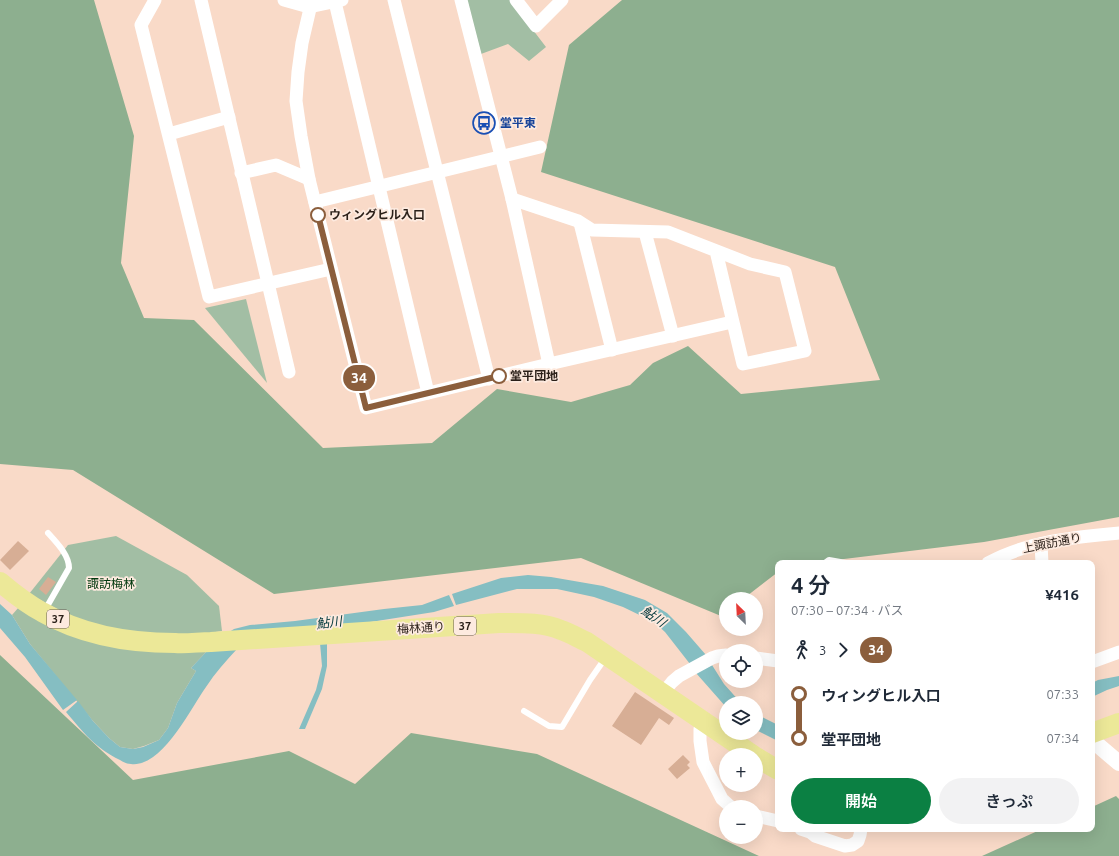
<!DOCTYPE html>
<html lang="ja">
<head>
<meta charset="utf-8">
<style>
  :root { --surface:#fff; --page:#f2f2f3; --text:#1f2937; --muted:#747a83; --accent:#0b8043 }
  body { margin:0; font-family:Ubuntu,"Noto Sans JP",sans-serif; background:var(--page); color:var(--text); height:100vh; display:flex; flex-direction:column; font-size:15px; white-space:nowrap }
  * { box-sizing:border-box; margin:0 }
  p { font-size:13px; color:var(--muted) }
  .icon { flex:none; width:22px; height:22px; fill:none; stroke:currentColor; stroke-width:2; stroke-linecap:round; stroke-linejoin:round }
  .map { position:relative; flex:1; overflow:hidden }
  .sheet { position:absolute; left:775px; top:560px; width:320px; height:272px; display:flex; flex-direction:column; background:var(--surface); border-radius:8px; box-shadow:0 4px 16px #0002 }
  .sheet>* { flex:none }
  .badge { padding:0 8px; border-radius:13px; font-size:14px; line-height:26px }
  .needle { width:26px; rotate:336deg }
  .fabs { position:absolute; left:719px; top:592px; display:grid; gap:8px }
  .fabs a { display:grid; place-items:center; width:44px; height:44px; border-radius:50%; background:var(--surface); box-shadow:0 4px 16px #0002; font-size:20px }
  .map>.badge { position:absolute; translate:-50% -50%; box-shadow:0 0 0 2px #fff }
  .legs { display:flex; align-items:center; gap:6px; height:44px; padding:0 16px; font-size:13px }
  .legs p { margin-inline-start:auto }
  .headline { display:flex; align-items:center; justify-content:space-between; height:68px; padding:0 16px }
  h1 { font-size:22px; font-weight:600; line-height:30px }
  .action { display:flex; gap:8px; margin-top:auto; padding:8px 16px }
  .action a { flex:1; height:46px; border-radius:24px; background:var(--accent); color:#fff; font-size:16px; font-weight:600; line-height:46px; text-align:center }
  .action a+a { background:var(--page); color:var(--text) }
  ul { padding:0 16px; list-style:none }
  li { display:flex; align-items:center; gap:14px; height:44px; font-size:15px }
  li i { display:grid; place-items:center; width:6px; height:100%; margin:0 5px; background:currentColor }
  li i::after { content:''; width:10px; height:10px; margin:-5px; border:3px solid; border-radius:50%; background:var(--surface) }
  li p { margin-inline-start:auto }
  li:first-child i { background:linear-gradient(#0000 50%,currentColor 0) }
  li:last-child i { background:linear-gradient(currentColor 50%,#0000 0) }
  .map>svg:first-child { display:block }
  .green { fill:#a2bea4 }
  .forest { fill:#8daf8f }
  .water { fill:#85bec2 }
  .building { fill:#d7ae95 }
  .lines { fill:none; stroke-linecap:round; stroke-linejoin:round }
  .service { stroke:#fff; stroke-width:6 }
  .minor { stroke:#fff; stroke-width:13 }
  .tertiary { stroke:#fff; stroke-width:16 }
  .primary { stroke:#ece898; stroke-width:20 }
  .line-1-casing { stroke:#fff; stroke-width:9 }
  .line-1 { stroke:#8b5e3c; stroke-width:6 }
  .stop-1-dot { fill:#fff; stroke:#8b5e3c; stroke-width:2 }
  .labels { text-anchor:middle; stroke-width:3.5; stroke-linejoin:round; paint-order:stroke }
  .shield { fill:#fdeadf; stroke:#695c54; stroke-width:1 }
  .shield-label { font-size:11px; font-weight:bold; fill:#2a1f18 }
  .transit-label { font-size:12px; font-weight:bold; fill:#164399; stroke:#fdeadf; text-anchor:start }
  .stop-label { font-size:12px; font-weight:bold; fill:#2a1f18; stroke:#fdeadf; text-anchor:start }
  .street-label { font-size:12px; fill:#2a1f18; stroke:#fdeadf }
  .park-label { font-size:12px; fill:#00380d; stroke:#fdeadf }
  .water-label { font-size:13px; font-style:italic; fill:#00373b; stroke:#fdeadf }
</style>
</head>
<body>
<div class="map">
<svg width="1119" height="856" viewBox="0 0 1119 856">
  <rect width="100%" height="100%" fill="#f9dac8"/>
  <g class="green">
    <polygon points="467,0 510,0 546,47 529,61 508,44 481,54"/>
    <polygon points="246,299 267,383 205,308"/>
    <polygon points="116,536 187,575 219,606 222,631 189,636 129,635 83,623 29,594 68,545"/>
    <polygon points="19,607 207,651 191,668 196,671 177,703 168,728 159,740 144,746 133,749 120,747 109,738 93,721 30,644 12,615"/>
  </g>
  <g class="forest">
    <polygon points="0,0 94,0 134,136 121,263 144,318 194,320 323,448 432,443 497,389 571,402 630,385 653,363 688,346 741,394 880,380 835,267 541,172 569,45 622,0 1119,0 1119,517 984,542 811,563 778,563 778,572 743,599 726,599 726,612 721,616 581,558 274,594 73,470 0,464"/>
    <polygon points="0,655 133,780 289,751 355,784 411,733 537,754 759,856 0,856"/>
    <polygon points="1116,796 1119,799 1119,856 982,856 1042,829 1092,829 1092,807"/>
  </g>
  <g class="water">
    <polygon points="528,575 551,577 603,586 645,600 667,613 686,632 706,655 690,664 665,632 654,622 623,607 594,597 557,589 517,589 456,605 452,594 501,578"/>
    <polygon points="449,595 454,606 434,612 364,623 226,634 234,629 250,625 295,621 384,609 422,605"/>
    <polygon points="0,604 12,615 30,644 77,700 63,710 25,657 0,628"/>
    <polygon points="327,642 327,666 322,689 305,729 299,729 316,690 322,666 320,643"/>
    <path d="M237 649C226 661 215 673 206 687 191 708 162 768 131 764 127 764 123 762 120 760 95 748 83 732 66 712L78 701 93 721 109 738 120 747 133 749 143 747 159 740 168 728 177 703 196 671 191 668 207 651Z"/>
    <polygon points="712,665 724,684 741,703 726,703 726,707 696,673"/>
    <polygon points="1119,676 1119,686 1107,690 1092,697 1092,683 1098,680"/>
    <polygon points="756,714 778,725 778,741 756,730"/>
  </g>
  <g class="building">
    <polygon points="18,541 29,551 10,570 0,560"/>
    <polygon points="48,577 56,582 46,595 39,589"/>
    <polygon points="635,692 674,718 669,725 659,718 641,745 612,726"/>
    <polygon points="683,755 690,762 687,765 690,768 677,779 668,769"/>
  </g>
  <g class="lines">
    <g class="service">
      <polyline points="825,563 829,560 846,563"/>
      <path d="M45 610 69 568C69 555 57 543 48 533"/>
      <polyline points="524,711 549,726 562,727 590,680 606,657"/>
    </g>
    <g class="minor">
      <polyline points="155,0 141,25 209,297 331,269"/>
      <polyline points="201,0 289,372"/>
      <polyline points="284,0 309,7 342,0"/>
      <polyline points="312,0 302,43 298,72 296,101 301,136 309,179 366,408 549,364 512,199 461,0"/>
      <polyline points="394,0 489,379"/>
      <polyline points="516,0 536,26 562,0"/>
      <polyline points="335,2 428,393"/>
      <polyline points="169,134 229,117"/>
      <polyline points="241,173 276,165 309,179"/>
      <polyline points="512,199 578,221 592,230 668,232 750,264 785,272 805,351 743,364 716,251"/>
      <polyline points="315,202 540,147"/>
      <polyline points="580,223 612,350"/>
      <polyline points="645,232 673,336"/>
      <polyline points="549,364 732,322"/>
      <polyline points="1041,544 1042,563"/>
      <path d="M988 563C1028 541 1075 537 1119 533"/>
      <polyline points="756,658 778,661"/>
      <polyline points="1092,662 1119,652"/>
      <polyline points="663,693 672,682 679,676 712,658 718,656 726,655"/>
      <polyline points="704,721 700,729 700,741 703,762 722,799 731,807"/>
      <polyline points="756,816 778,821"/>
      <polyline points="801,829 810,832 815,836 845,846 852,845 858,841 860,835 861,829"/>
    </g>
    <polyline class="tertiary" points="1092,740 1119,763"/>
    <g class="primary">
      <path d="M0 582C13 593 27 604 42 612 82 635 130 643 175 643 187 644 199 642 211 642L499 623C520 623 542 622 561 630 570 633 578 638 587 642L753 755"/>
      <polyline points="1092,733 1119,723"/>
      <polyline points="756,757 778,770"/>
    </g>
  </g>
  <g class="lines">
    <g class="line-1-casing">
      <polyline id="line-1" points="318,215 366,408 499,376"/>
    </g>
    <use href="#line-1" class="line-1"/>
  </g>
  <defs>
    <g id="bus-ring" transform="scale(1.15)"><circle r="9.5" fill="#fdeadf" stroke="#1a4fb4" stroke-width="1.5"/><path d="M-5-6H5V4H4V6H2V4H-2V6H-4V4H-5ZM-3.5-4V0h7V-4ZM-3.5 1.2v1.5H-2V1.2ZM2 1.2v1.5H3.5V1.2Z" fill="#1a4fb4"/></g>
  </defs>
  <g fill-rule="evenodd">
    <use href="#bus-ring" x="484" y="123"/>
  </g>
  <g class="stop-1-dot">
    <circle cx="318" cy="215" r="7"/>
    <circle cx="499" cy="376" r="7"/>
  </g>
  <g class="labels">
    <g class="shield">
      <rect x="47" y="610" width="22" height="18" rx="3"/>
      <rect x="454" y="617" width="22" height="18" rx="3"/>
    </g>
    <g class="shield-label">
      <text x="58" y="623">37</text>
      <text x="465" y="630">37</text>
    </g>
    <g class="transit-label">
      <text x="500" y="127">堂平東</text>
    </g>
    <g class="stop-label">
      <text x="329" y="219">ウィングヒル入口</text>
      <text x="510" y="380">堂平団地</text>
    </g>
    <g class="street-label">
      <text transform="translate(1052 543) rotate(-11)" y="4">上諏訪通り</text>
      <text transform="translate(421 628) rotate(-4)" y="4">梅林通り</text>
    </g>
    <g class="park-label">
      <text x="111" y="588">諏訪梅林</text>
    </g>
    <g class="water-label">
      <text transform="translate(654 616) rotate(35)" y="5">鮎川</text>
      <text transform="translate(329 622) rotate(-7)" y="5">鮎川</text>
    </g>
  </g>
</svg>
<div class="fabs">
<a><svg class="needle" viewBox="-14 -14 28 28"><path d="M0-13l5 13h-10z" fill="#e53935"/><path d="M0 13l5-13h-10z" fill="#747a83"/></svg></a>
<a><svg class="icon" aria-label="locate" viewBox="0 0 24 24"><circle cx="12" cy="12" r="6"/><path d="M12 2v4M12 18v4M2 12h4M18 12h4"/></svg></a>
<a><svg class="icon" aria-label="layers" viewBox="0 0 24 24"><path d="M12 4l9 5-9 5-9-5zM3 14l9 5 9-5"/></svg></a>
<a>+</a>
<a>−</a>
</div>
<b class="badge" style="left:359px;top:378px;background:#8b5e3c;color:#fff">34</b>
<section class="sheet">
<div class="headline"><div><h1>4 分</h1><p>07:30 – 07:34 · バス</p></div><b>¥416</b></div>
<div class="legs"><svg class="icon" aria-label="walk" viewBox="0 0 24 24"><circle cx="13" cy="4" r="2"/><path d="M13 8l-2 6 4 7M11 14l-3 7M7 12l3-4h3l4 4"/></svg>3<svg class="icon" aria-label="forward" viewBox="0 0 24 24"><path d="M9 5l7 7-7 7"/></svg><b class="badge" style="background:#8b5e3c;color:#fff">34</b></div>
<ul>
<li><i style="color:#8b5e3c"></i><b>ウィングヒル入口</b><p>07:33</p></li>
<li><i style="color:#8b5e3c"></i><b>堂平団地</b><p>07:34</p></li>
</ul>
<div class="action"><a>開始</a><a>きっぷ</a></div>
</section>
</div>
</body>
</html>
